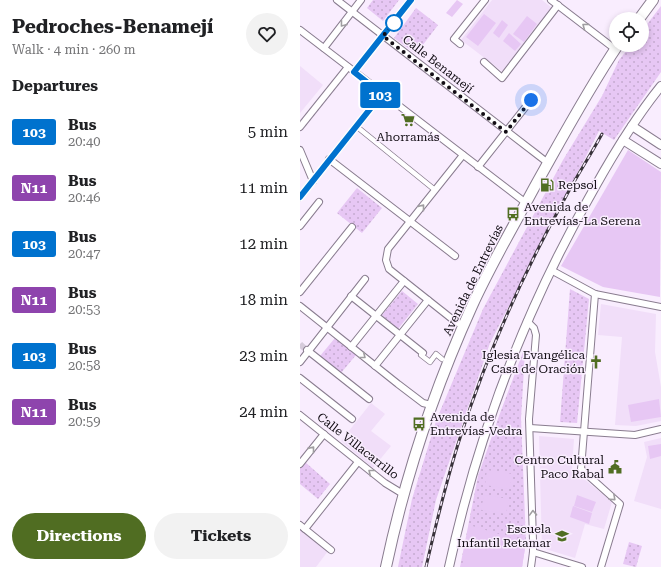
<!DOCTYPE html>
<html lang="en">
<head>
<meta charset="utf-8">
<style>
  :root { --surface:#fff; --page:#f2f2f2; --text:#202124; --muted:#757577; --accent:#506d22 }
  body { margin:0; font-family:"Roboto Serif",serif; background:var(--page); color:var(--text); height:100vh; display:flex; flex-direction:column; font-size:15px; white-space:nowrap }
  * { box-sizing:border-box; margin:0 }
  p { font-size:13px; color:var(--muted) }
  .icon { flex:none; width:22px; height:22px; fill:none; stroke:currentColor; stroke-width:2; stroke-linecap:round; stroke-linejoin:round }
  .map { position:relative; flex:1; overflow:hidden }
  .drawer { display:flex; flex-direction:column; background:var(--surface); width:300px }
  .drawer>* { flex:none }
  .badge { padding:0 8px; border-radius:3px; font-size:14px; line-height:26px }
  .buttons { position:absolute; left:309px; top:12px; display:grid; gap:8px }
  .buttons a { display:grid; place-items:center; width:40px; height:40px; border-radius:50%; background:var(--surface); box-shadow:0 2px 6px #0003; font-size:20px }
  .you { position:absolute; width:20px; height:20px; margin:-10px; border:3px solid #fff; border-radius:50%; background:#1a73e8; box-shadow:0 0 0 6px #1a73e833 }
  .map>.badge { position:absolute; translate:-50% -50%; box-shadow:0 0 0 2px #fff }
  h2 { padding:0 12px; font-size:15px; line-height:36px }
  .round { display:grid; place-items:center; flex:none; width:42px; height:42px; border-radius:21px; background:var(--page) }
  .head { display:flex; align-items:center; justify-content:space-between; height:68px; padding:0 12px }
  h1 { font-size:19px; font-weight:700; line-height:30px }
  .primary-button { display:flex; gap:8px; margin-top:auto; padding:8px 12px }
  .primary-button a { flex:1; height:46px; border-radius:24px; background:var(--accent); color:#fff; font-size:16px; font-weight:700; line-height:46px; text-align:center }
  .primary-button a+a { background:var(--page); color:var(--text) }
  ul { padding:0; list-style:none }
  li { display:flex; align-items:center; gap:12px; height:56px; padding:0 12px }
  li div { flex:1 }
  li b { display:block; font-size:15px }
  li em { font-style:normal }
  li .badge { min-width:44px; font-weight:700; text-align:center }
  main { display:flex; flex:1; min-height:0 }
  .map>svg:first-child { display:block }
  .built { fill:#f1def9 }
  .grass { fill:url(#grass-dots) }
  .garden { fill:#e7c7f4 }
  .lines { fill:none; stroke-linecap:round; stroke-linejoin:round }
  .minor-tunnel { stroke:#d6cbdb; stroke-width:6; stroke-dasharray:6 3; stroke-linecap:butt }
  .pedestrian-casing { stroke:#897c8f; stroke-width:6 }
  .minor-casing { stroke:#897c8f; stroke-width:8 }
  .tertiary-casing { stroke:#897c8f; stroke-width:10 }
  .primary-casing { stroke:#897c8f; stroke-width:12 }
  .pedestrian { stroke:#fff; stroke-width:4.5 }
  .minor { stroke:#fff; stroke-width:6 }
  .tertiary { stroke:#fff; stroke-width:8 }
  .primary { stroke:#fff; stroke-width:10 }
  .rail-casing { stroke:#38323a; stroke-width:3 }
  .rail { stroke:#f9edfe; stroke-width:1.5; stroke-dasharray:4.5; stroke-linecap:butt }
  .oneway { stroke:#a09ea1 }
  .line-casing { stroke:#fff; stroke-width:9 }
  .line { stroke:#0072ce; stroke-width:6 }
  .walk { stroke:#120d14; stroke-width:4; stroke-dasharray:0 7.2 }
  .stop-dot { fill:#fff; stroke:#0072ce; stroke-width:2 }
  .labels { text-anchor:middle; stroke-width:3; stroke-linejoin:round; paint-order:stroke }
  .street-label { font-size:12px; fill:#120d14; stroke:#f9edfe }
  .poi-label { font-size:12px; fill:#120d14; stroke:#f9edfe; text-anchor:start }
</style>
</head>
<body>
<main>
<section class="drawer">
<div class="head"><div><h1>Pedroches-Benamejí</h1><p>Walk · 4 min · 260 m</p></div><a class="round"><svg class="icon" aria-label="heart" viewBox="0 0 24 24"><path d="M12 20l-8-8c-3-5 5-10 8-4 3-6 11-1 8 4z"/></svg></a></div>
<h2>Departures</h2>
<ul>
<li><span class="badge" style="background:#0072ce;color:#fff">103</span><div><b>Bus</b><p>20:40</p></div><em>5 min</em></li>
<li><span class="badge" style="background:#8e44ad;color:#fff">N11</span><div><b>Bus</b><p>20:46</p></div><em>11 min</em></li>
<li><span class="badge" style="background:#0072ce;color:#fff">103</span><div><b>Bus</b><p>20:47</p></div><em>12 min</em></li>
<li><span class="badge" style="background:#8e44ad;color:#fff">N11</span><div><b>Bus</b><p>20:53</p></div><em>18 min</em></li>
<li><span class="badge" style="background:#0072ce;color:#fff">103</span><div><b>Bus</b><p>20:58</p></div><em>23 min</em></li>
<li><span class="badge" style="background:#8e44ad;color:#fff">N11</span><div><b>Bus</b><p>20:59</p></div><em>24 min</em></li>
</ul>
<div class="primary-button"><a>Directions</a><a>Tickets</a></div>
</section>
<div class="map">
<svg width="361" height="567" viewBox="0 0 361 567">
  <defs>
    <pattern id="grass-dots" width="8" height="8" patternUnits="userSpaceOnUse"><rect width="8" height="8" fill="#e7c7f4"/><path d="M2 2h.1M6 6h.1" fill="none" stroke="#c5aad0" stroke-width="1.8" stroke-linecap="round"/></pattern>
  </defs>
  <rect width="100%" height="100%" fill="#f9edfe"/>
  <g class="built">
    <polygon points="192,0 242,0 252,8 203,72 161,40"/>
    <polygon points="0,66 23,85 0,113"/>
    <polygon points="301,304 356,314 355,352 361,387 361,421 336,426 315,425 322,337 298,335"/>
    <polygon points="71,403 85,414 71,431 91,446 73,468 41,441"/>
    <polygon points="239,436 274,439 272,469 312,502 304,529 285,524 275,558 242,548"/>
    <polygon points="361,438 361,509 334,501 347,457 344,442"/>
    <polygon points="0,529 28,551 16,567 0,567"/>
  </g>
  <g class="grass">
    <polygon points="73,0 99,0 83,21 67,8"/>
    <polygon points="361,6 361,72 314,140 299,131 190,343 136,500 122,567 98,567 112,499 136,421 183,309 263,160 302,96 319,60 331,45 342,45 342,31"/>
    <polygon points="116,8 138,25 116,54 94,38"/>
    <polygon points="57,188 82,208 62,233 37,213"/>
    <polygon points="270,289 289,299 277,423 260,422"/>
    <polygon points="102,291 118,304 98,329 82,315"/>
    <polygon points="35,338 56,355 41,373 20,356"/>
    <polygon points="223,352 225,352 221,418 226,542 222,567 160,567 178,476 199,416"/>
    <polygon points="5,462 30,484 18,499 0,484 0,468"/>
    <polygon points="329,542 342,546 336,567 323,564"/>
  </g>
  <g class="garden">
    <polygon points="157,0 163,4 152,17 146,13"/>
    <polygon points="184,14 196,23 178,46 166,37"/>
    <polygon points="227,16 237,24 224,42 213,34"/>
    <polygon points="202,20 208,25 199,38 193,33"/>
    <polygon points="209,33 221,44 215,51 203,41"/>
    <polygon points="328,150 361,172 360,297 303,287 261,266"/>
    <polygon points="359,399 361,417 331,422 328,405"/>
    <polygon points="361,444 361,456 350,459 348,446"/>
    <polygon points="187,470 212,474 210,489 185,485"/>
    <polygon points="184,495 209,499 206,514 181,510"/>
    <polygon points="277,495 296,502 292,512 274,506"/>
    <polygon points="273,506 292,513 289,524 270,517"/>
    <polygon points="169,525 226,542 222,567 162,567"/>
  </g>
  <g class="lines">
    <polyline class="minor-tunnel" points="0,344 6,350"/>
    <g class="pedestrian-casing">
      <g id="pedestrian">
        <polyline points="56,126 135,190"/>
        <polyline points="121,355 130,362 136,354 142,359"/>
      </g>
    </g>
    <g class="minor-casing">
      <g id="minor">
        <polyline points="37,0 248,163"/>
        <polyline points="251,0 315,49"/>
        <polyline points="0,30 226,203"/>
        <polyline points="160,44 154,39 185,0"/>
        <polyline points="24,48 61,0"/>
        <polyline points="184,62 202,78 258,5"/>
        <polyline points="54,72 111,0"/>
        <polyline points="0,127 48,67"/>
        <polyline points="0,150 13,181"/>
        <polyline points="163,155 88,249 86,260 89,269 152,319 163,326"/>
        <polyline points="29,159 155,256"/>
        <polyline points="178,167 231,100"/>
        <polyline points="0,197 82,94"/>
        <polyline points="0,226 19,202"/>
        <polyline points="251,270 295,294 361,307"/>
        <polyline points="0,292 52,227"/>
        <polyline points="295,294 281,469 320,504 301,567"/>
        <polyline points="51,296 123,353"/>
        <polyline points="0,306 98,384 123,403 131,405"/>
        <polyline points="227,321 234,328 236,335 229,419 233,540 233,552 231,567"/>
        <polyline points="51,347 104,281"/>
        <polyline points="7,350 69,399"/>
        <polyline points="0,362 65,279"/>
        <polyline points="75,366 128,300"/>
        <polyline points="0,378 52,419"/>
        <polyline points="0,415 85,483 103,494"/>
        <polyline points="230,428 335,435 361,429"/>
        <polyline points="0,464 24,434"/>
        <polyline points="0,525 31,550"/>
        <polyline points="5,529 58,462"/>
        <polyline points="233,552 282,567"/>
      </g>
    </g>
    <g class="tertiary-casing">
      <g id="tertiary">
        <polyline points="332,126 361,145"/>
        <polyline points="323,140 361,164"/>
        <path d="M149 567C178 434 227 305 295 187 314 153 336 117 361 86"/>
      </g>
    </g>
    <g class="primary-casing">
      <g id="primary">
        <polyline points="339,19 353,0"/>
        <path d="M86 567C105 477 134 390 172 306 190 266 213 227 234 188 261 140 287 91 318 45"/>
      </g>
    </g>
    <use href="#pedestrian" class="pedestrian"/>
    <use href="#minor" class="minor"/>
    <use href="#tertiary" class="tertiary"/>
    <use href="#primary" class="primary"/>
    <g class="rail-casing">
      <path id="rail" d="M126 567C136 524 146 481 160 438 186 357 223 274 264 200 276 177 290 156 302 134"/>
    </g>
    <use href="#rail" class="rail"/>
  </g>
  <defs><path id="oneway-chevron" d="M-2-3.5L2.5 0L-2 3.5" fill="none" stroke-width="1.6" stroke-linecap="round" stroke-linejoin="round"/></defs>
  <g class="oneway">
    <use href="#oneway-chevron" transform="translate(43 24) rotate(128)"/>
    <use href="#oneway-chevron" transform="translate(285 26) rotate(-143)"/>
    <use href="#oneway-chevron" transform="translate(122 207) rotate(-51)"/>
    <use href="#oneway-chevron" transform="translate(63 356) rotate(38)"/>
    <use href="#oneway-chevron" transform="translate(12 449) rotate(-51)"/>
    <use href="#oneway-chevron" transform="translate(71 472) rotate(-142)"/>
    <use href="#oneway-chevron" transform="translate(313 498) rotate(42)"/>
    <use href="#oneway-chevron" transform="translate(233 513) rotate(-92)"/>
  </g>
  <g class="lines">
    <g class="line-casing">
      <polyline id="line" points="0,197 82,94 54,72 111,0"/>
    </g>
    <use href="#line" class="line"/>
    <polyline class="walk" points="94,23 83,36 206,132 231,100"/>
  </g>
  <defs>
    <g id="supermarket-bare" transform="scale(1.08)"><path d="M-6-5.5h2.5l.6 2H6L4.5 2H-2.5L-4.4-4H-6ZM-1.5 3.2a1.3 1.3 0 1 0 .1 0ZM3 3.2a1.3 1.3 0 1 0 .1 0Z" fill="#506d22" stroke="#f9edfe" stroke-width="2.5" paint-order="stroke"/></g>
    <g id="fuel-bare" transform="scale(1.08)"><path d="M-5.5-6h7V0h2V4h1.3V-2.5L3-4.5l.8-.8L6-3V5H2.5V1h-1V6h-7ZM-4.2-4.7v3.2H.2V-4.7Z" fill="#506d22" stroke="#f9edfe" stroke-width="2.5" paint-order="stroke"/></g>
    <g id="bus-bare" transform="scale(1.08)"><path d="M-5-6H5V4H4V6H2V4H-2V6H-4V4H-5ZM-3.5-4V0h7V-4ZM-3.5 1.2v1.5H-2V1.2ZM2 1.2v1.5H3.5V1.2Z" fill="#506d22" stroke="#f9edfe" stroke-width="2.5" paint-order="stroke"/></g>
    <g id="church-bare" transform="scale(1.08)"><path d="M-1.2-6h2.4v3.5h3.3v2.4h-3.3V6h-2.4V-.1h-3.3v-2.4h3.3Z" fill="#506d22" stroke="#f9edfe" stroke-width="2.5" paint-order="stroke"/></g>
    <g id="civic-bare" transform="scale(1.08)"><path d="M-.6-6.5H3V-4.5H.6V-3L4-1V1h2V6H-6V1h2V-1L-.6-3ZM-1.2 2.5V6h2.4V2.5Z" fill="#506d22" stroke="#f9edfe" stroke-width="2.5" paint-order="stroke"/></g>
    <g id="school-bare" transform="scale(1.08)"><path d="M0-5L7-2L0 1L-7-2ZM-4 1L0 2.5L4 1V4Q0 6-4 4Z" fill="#506d22" stroke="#f9edfe" stroke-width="2.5" paint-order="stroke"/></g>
  </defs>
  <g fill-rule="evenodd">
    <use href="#supermarket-bare" x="108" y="120"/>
    <use href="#fuel-bare" x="247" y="185"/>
    <use href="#bus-bare" x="213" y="214"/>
    <use href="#church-bare" x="296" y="362"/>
    <use href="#bus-bare" x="119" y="424"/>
    <use href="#civic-bare" x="315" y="467"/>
    <use href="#school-bare" x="262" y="536"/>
  </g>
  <circle class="stop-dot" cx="94" cy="23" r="8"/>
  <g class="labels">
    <g class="street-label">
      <text transform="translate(138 64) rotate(38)" y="4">Calle Benamejí</text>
      <text transform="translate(173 280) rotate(-64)" y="4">Avenida de Entrevías</text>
      <text transform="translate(58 446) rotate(38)" y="4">Calle Villacarrillo</text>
    </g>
    <g class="poi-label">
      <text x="108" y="141" text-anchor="middle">Ahorramás</text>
      <text x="258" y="189">Repsol</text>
      <text x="224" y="211">Avenida de<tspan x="224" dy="14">Entrevías-La Serena</tspan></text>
      <text x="285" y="359" text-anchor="end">Iglesia Evangélica<tspan x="285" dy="14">Casa de Oración</tspan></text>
      <text x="130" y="421">Avenida de<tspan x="130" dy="14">Entrevías-Vedra</tspan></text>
      <text x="304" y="464" text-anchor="end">Centro Cultural<tspan x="304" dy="14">Paco Rabal</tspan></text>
      <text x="251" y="533" text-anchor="end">Escuela<tspan x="251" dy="14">Infantil Retamar</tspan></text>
    </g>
  </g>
</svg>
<div class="buttons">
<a><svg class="icon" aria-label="locate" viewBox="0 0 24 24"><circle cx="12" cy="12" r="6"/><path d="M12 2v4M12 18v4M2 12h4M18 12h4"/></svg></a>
</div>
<div class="you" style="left:231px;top:100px"></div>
<b class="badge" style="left:80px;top:95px;background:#0072ce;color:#fff">103</b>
</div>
</main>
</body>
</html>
